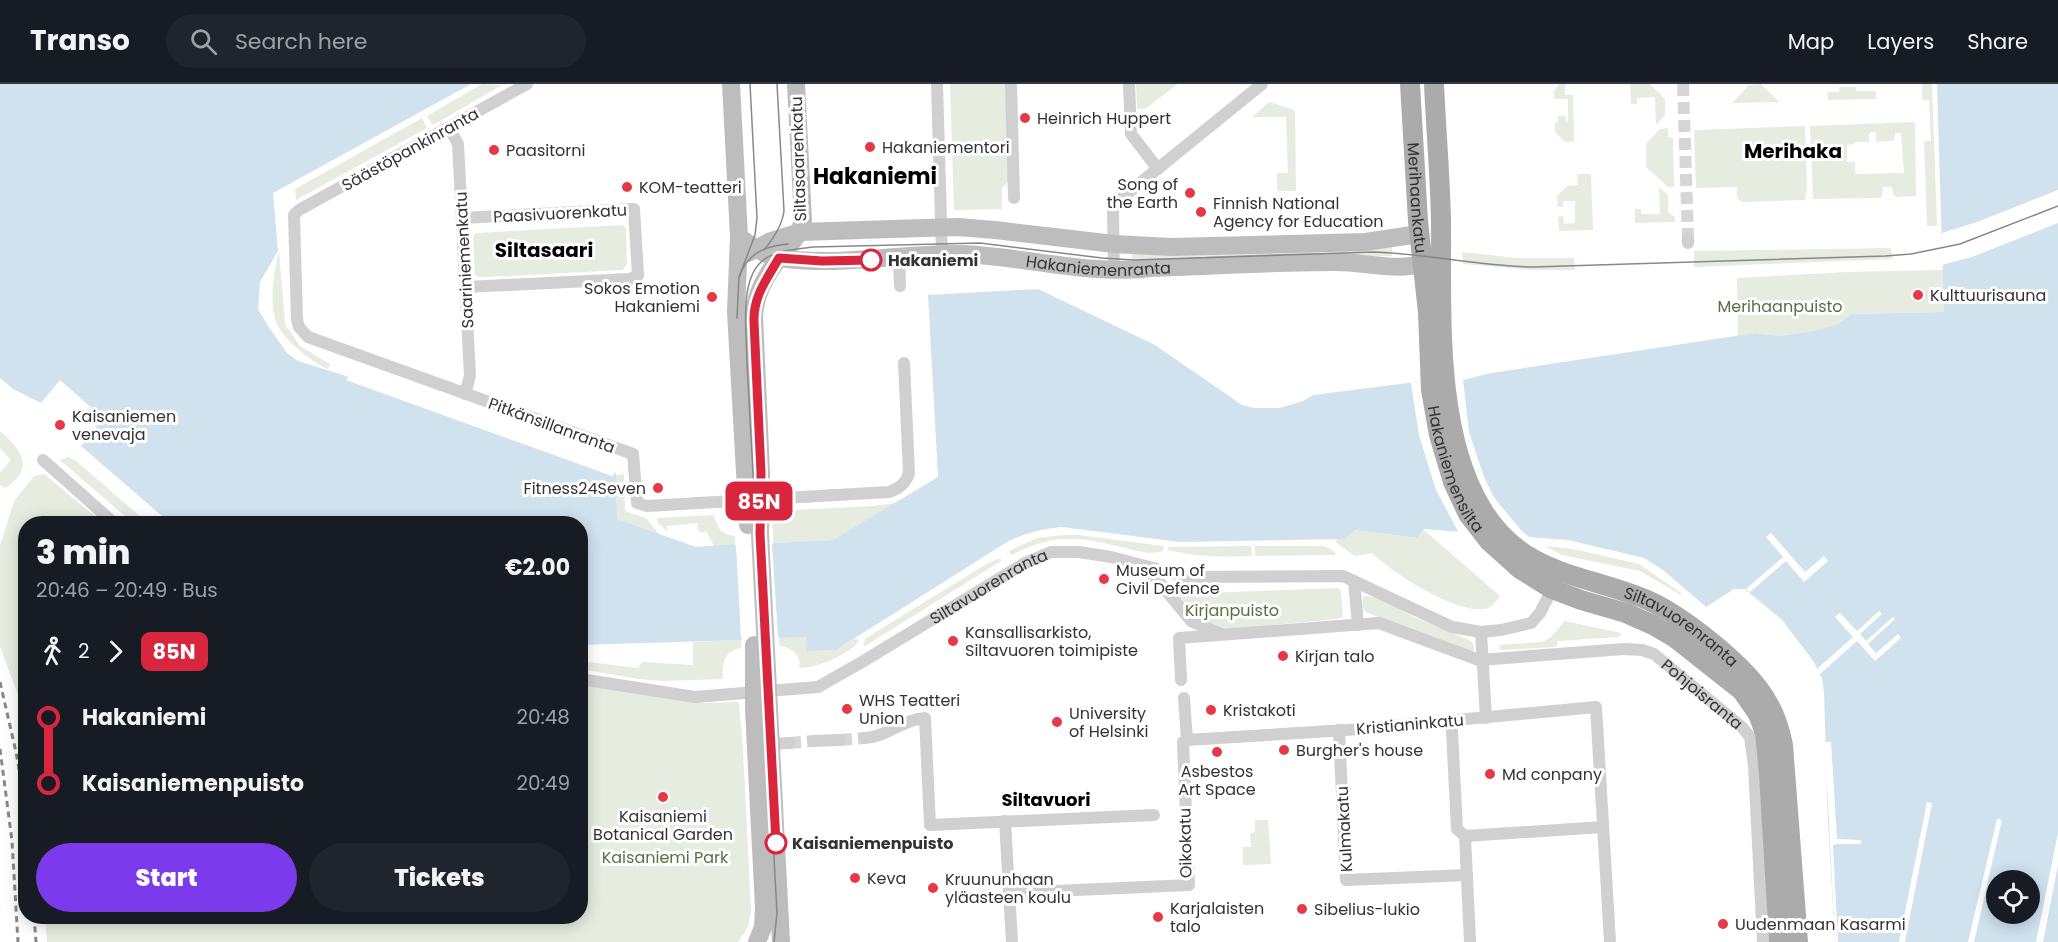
<!DOCTYPE html>
<html lang="en">
<head>
<meta charset="utf-8">
<style>
  :root { --surface:#171b24; --page:#20242c; --text:#f1f3f6; --muted:#9ea1a6; --line:#363941; --accent:#7c3aed }
  body { margin:0; font-family:Poppins,sans-serif; background:var(--page); color:var(--text); height:100vh; display:flex; flex-direction:column; font-size:22px; white-space:nowrap }
  * { box-sizing:border-box; margin:0 }
  p { font-size:20px; color:var(--muted) }
  .icon { flex:none; width:33px; height:33px; fill:none; stroke:currentColor; stroke-width:2; stroke-linecap:round; stroke-linejoin:round }
  .map { position:relative; flex:1; overflow:hidden }
  .panel { position:absolute; left:18px; top:432px; width:570px; height:408px; display:flex; flex-direction:column; background:var(--surface); border-radius:24px; box-shadow:0 3px 15px #0003 }
  .panel>* { flex:none }
  .badge { padding:0 12px; border-radius:9px; font-size:21px; line-height:39px }
  .fabs { position:absolute; left:1986px; top:786px; display:grid; gap:12px }
  .fabs a { display:grid; place-items:center; width:54px; height:54px; border-radius:50%; background:var(--surface); box-shadow:0 3px 15px #0003; font-size:30px }
  .map>.badge { position:absolute; translate:-50% -50%; box-shadow:0 0 0 3px #fff }
  .legs { display:flex; align-items:center; gap:9px; height:66px; padding:0 18px; font-size:20px }
  .legs p { margin-inline-start:auto }
  .summary { display:flex; align-items:center; justify-content:space-between; height:102px; padding:0 18px }
  h1 { font-size:33px; font-weight:800; line-height:45px }
  .button { display:flex; gap:12px; margin-top:auto; padding:12px 18px }
  .button a { flex:1; height:69px; border-radius:36px; background:var(--accent); color:#fff; font-size:24px; font-weight:800; line-height:69px; text-align:center }
  .button a+a { background:var(--page); color:var(--text) }
  ul { padding:0 18px; list-style:none }
  li { display:flex; align-items:center; gap:21px; height:66px; font-size:22px }
  li i { display:grid; place-items:center; width:9px; height:100%; margin:0 8px; background:currentColor }
  li i::after { content:''; width:15px; height:15px; margin:-8px; border:4px solid; border-radius:50%; background:var(--surface) }
  li p { margin-inline-start:auto }
  li:first-child i { background:linear-gradient(#0000 50%,currentColor 0) }
  li:last-child i { background:linear-gradient(currentColor 50%,#0000 0) }
  header { display:flex; align-items:center; gap:36px; box-sizing:border-box; height:84px; padding:0 30px; background:var(--surface); border-bottom:2px solid var(--line) }
  header strong { font-size:28px }
  nav { display:flex; gap:33px; margin-inline-start:auto; font-size:21px }
  .search { width:420px; height:54px; background:var(--page); display:flex; align-items:center; gap:15px; box-sizing:border-box; padding:0 21px; border-radius:33px; color:var(--muted); font-size:22px }
  .map>svg:first-child { display:block }
  .green { fill:#e6ecdf; fill-rule:evenodd }
  .water { fill:#cfe2ee; fill-rule:evenodd }
  .pier { fill:#fff }
  .lines { fill:none; stroke-linecap:round; stroke-linejoin:round }
  .minor-tunnel { stroke:#d6d6d6; stroke-width:12; stroke-dasharray:12 6; stroke-linecap:butt }
  .minor { stroke:#d0d0d0; stroke-width:12 }
  .secondary { stroke:#bdbdbd; stroke-width:18 }
  .primary { stroke:#ababab; stroke-width:20 }
  .tram { stroke:#888; stroke-width:1.5 }
  .rail { stroke:#888; stroke-width:3; stroke-dasharray:6 4.5; stroke-linecap:butt }
  .line-1-casing { stroke:#fff; stroke-width:14 }
  .line-1 { stroke:#d7263d; stroke-width:9 }
  .poi-dot { fill:#e63946; stroke:#fff; stroke-width:2 }
  .stop-1-dot { fill:#fff; stroke:#d7263d; stroke-width:3 }
  .labels { text-anchor:middle; stroke-width:6; stroke-linejoin:round; paint-order:stroke }
  .poi-label { font-size:16px; fill:#333; stroke:#fff; text-anchor:start }
  .street-label { font-size:16px; fill:#333; stroke:#fff }
  .stop-label { font-size:16px; font-weight:bold; fill:#333; stroke:#fff; text-anchor:start }
  .park-label { font-size:16px; fill:#56703f; stroke:#fff }
  .neighbourhood-label { font-size:18px; font-weight:bold; fill:#000; stroke:#fff }
  .quarter-label { font-size:20px; font-weight:bold; fill:#000; stroke:#fff }
  .district-label { font-size:22px; font-weight:bold; fill:#000; stroke:#fff }
</style>
</head>
<body>
<header>
<strong>Transo</strong>
<div class="search"><svg class="icon" aria-label="search" viewBox="0 0 24 24"><circle cx="10" cy="10" r="6"/><path d="M15 15l6 6"/></svg>Search here</div>
<nav><a>Map</a><a>Layers</a><a>Share</a></nav>
</header>
<div class="map">
<svg width="2058" height="858" viewBox="0 0 2058 858">
  <rect width="100%" height="100%" fill="#fff"/>
  <g class="green">
    <polygon points="482,0 502,1 433,41 427,32"/>
    <polygon points="950,0 1006,0 1009,97 1002,104 1002,125 954,126"/>
    <polygon points="1136,0 1178,0 1145,25 1137,25"/>
    <polygon points="1559,0 1565,0 1565,11 1573,11 1574,57 1565,58 1555,48 1555,39 1558,38 1558,32 1566,32 1566,38 1568,38 1568,15 1554,15 1554,7"/>
    <polygon points="1630,0 1650,0 1665,15 1665,31 1656,41 1655,13 1637,14 1637,20 1631,20"/>
    <polygon points="1761,0 1779,18 1732,19 1749,1"/>
    <polygon points="1922,0 1932,0 1937,142 1927,142 1924,57 1931,57 1929,16 1922,16"/>
    <polygon points="1839,3 1856,3 1856,7 1876,7 1876,15 1828,16 1827,8 1839,8"/>
    <polygon points="1269,18 1295,26 1296,107 1277,107 1277,89 1288,89 1286,33 1252,33"/>
    <polygon points="422,34 427,44 296,116 295,105"/>
    <path d="M1915 38 1916 112 1896 113 1893 110 1892 103H1883L1882 112 1879 114 1813 115 1810 42ZM1871 48 1876 49V58L1894 57 1895 49H1901L1904 89 1855 90V78H1847V61L1854 60 1855 58H1869V50Z"/>
    <polygon points="1805,42 1807,103 1805,116 1742,118 1737,114 1737,103 1696,104 1694,46"/>
    <polygon points="1668,44 1668,53 1673,54 1674,103 1668,103 1646,83 1646,60 1660,45"/>
    <polygon points="1577,90 1591,90 1593,146 1559,147 1558,133 1563,132 1564,140 1575,139 1575,117 1563,117 1563,123 1558,123 1557,112 1567,102 1578,101"/>
    <polygon points="1659,103 1668,111 1668,128 1675,133 1675,138 1635,139 1635,125 1641,125 1641,130 1660,130"/>
    <polygon points="622,141 626,144 627,180 623,186 487,193 477,193 475,191 473,152 476,149"/>
    <polygon points="1392,161 1392,172 1132,179 1132,168"/>
    <polygon points="1891,164 1893,175 1694,183 1694,167"/>
    <path d="M279 167 285 240 300 262 330 280 327 285C310 276 283 256 276 238 269 218 274 187 279 167Z"/>
    <polygon points="1462,168 1518,174 1574,174 1575,186 1534,186 1463,180"/>
    <polygon points="1943,186 1944,228 1851,230 1838,240 1814,247 1779,252 1755,249 1738,252 1737,194 1846,188"/>
    <path d="M0 347C21 366 36 383 6 404L0 401V389L11 376 0 364Z"/>
    <polygon points="68,373 76,377 148,439 133,439 60,376"/>
    <polygon points="44,390 103,439 26,440 25,629 0,563 0,462 14,417 34,392"/>
    <polygon points="624,390 625,427 646,434 659,450 617,435 616,391"/>
    <polygon points="896,419 833,456 773,459 773,444 772,444 773,427 873,422"/>
    <path d="M714 431C716 443 722 451 735 452V460L714 462 706 447 702 449 698 446V439L667 442V447L657 438V434Z"/>
    <path d="M1423 445 1500 512C1495 519 1491 525 1482 525 1452 528 1393 489 1372 469L1355 472 1335 458 1338 455H1345L1354 446 1416 454Z"/>
    <path d="M1064 451H1078L1164 462 1163 467C1148 472 1132 465 1117 462 1074 451 1051 451 1011 471L1009 467 1037 454Z"/>
    <path d="M1251 462 1252 472C1219 473 1200 473 1168 466V463Z"/>
    <polygon points="1255,462 1323,462 1331,465 1337,471 1255,472"/>
    <polygon points="1545,462 1573,465 1639,480 1681,509 1681,511 1640,487 1562,471"/>
    <polygon points="997,475 1001,475 1001,477 865,562 863,561 866,554 985,481"/>
    <polygon points="1339,504 1341,509 1343,533 1336,535 1221,546 1192,534 1168,505 1205,509"/>
    <path d="M1365 512 1379 514 1414 533 1471 557 1474 561V566L1470 568 1368 529C1362 525 1362 521 1363 514Z"/>
    <polygon points="1565,537 1621,549 1619,553 1558,557 1556,563 1500,566 1499,561 1542,558 1550,554"/>
    <path d="M806 552 808 567 836 566 856 554 859 558C843 573 820 583 799 584 802 572 792 563 779 562V554Z"/>
    <path d="M741 556V564C724 567 722 579 723 595L663 597 638 595 581 585 580 577 638 584 642 578 693 581V558Z"/>
    <polygon points="581,601 705,619 739,618 743,666 751,827 748,843 738,858 47,858 45,833 580,832"/>
    <polygon points="1255,736 1268,736 1271,780 1243,781 1243,763 1251,763 1250,749 1255,748"/>
  </g>
  <path class="water" d="M0 0H471L273 109 278 167 260 198 258 225 268 242 287 269 298 277 349 293 347 296 613 391 616 388 617 435 696 463 735 460 736 462 770 461H773V459L833 456 938 393 928 211 1038 205 1155 261 1242 321 1254 324H1280L1303 317 1313 311 1408 299 1463 296 1491 289 1755 249 1779 252 1814 247 1838 240 1851 230 1944 228 1937 0H2058V858H1835L1828 737 1824 609 1822 595 1814 578 1782 536 1745 505H1734L1706 523 1663 486 1644 474 1568 456 1423 445 1417 454 1355 446 1345 455 1180 458 1062 443C1042 445 1025 449 1007 458L836 566 807 567 806 553 779 554 778 552 744 553 741 556 581 561 580 440 170 439 81 362 103 334 60 296 41 319 13 305 0 294ZM1996 796H2030V830H1996Z"/>
  <g class="pier">
    <polygon points="2058,106 2058,139 1972,173 1942,181 1942,149 1977,138"/>
    <polygon points="349,293 614,388 612,392 346,296"/>
    <polygon points="1463,296 1469,348 1484,393 1495,415 1522,447 1533,456 1460,451 1436,406 1419,351 1411,299"/>
    <polygon points="1771,449 1805,488 1824,472 1828,477 1804,498 1786,477 1750,508 1746,505 1783,473 1766,453"/>
    <polygon points="772,461 778,552 741,554 736,462"/>
    <polygon points="1879,527 1882,530 1860,550 1866,557 1893,533 1895,535 1868,560 1876,569 1898,550 1901,554 1875,577 1857,557 1820,590 1817,585 1853,553 1835,533 1840,529 1857,547"/>
    <polygon points="1825,658 1831,658 1837,755 1861,756 1861,760 1836,760 1833,762 1838,858 1835,858"/>
    <polygon points="1927,718 1932,719 1905,858 1899,858"/>
    <polygon points="1997,735 2002,736 1974,858 1968,858"/>
    <polygon points="2058,749 2058,781 2043,858 2036,858"/>
  </g>
  <g class="lines">
    <g class="minor-tunnel">
      <polyline points="1683,0 1688,154"/>
      <polyline points="840,656 865,654"/>
      <polyline points="789,659 813,657"/>
    </g>
    <g class="minor">
      <path d="M527 0 299 126 294 131 297 235 299 243 308 253 633 370 637 419 647 422 889 408C899 404 906 400 909 389L904 279"/>
      <polyline points="937,0 942,171"/>
      <polyline points="1011,0 1014,114"/>
      <polyline points="1129,0 1131,50 1158,85"/>
      <polyline points="449,43 458,60 470,292 465,310"/>
      <polyline points="462,134 634,125 638,191 630,195 466,203"/>
      <polyline points="1688,154 1688,159"/>
      <polyline points="899,174 900,202"/>
      <polyline points="1114,186 1113,129 1113,124 1118,117 1262,0"/>
      <polyline points="43,376 115,440"/>
      <polyline points="1146,482 1191,537 1221,550"/>
      <polyline points="1354,497 1358,541"/>
      <polyline points="1481,548 1486,634"/>
      <path id="s1" d="M580 595 695 613 818 603 862 578 1025 479 1051 468H1079L1111 473 1188 493 1343 492 1452 543 1481 548 1501 546 1531 539 1540 529 1555 499"/>
      <path id="s2" d="M1181 596 1179 554 1379 539 1479 576 1624 565 1642 566 1654 570 1742 643 1750 653 1754 682 1763 858"/>
      <polyline points="1339,646 1346,796 1467,791"/>
      <polyline points="1452,647 1457,745 1465,752 1470,858"/>
      <path d="M865 654C887 653 903 635 925 634L930 741 1154 731"/>
      <polyline points="1187,656 1347,646 1596,623 1610,858"/>
      <polyline points="813,657 840,656"/>
      <polyline points="771,660 789,659"/>
      <polyline points="1005,737 1012,858"/>
      <polyline points="1465,752 1603,743"/>
      <polyline points="1009,809 1189,801 1183,658 1187,656 1184,614"/>
    </g>
    <g class="secondary">
      <polyline points="731,0 739,153 736,228 748,441"/>
      <path id="s3" d="M739 153C752 162 763 171 779 174 840 183 900 169 961 170 1024 172 1088 192 1151 184 1213 182 1275 178 1336 178 1370 178 1404 191 1436 174"/>
      <polyline points="748,169 771,157 800,148 924,144 958,143 995,146 1114,160 1171,163 1365,158 1419,150"/>
      <polyline points="754,561 754,625 764,824 763,843 757,858"/>
      <path d="M781 858 760 450 761 389 754 232C755 210 767 189 781 172 790 161 800 151 803 136L796 0"/>
    </g>
    <g class="primary">
      <path id="s4" d="M1410 0 1418 137 1428 228 1431 306 1439 351 1453 398 1468 430 1489 457 1520 485 1552 505 1581 516 1626 529 1653 541 1675 554 1742 607 1758 630 1765 649 1769 690 1779 858"/>
      <path id="s5" d="M1434 0C1436 45 1440 91 1441 136 1442 227 1434 346 1482 425 1521 489 1577 489 1640 513 1678 527 1749 583 1768 619 1776 632 1780 646 1783 661L1798 858"/>
    </g>
    <g class="tram">
      <path d="M764 166C774 154 782 142 784 127L777 0"/>
      <path d="M739 193C747 170 764 162 788 160"/>
      <polyline points="737,234 739,193 755,151 757,134 750,0"/>
      <path d="M774 858 777 829 747 279C747 251 739 200 760 179 773 166 796 165 813 163L980 159 1102 174 1134 176 1374 168C1428 170 1480 182 1533 183L1885 172 1911 170 1960 160 2058 122"/>
    </g>
    <g class="rail">
      <polyline points="0,598 16,668 26,725"/>
      <polyline points="0,665 12,757 18,858"/>
      <polyline points="34,832 36,858"/>
    </g>
  </g>
  <g class="lines">
    <g class="line-1-casing">
      <path id="line-1" d="M776 759 760 450 761 389 754 238C753 212 767 195 779 174L822 177 871 176"/>
    </g>
    <use href="#line-1" class="line-1"/>
  </g>
  <g class="poi-dot">
    <circle cx="1025" cy="34" r="6"/>
    <circle cx="870" cy="63" r="6"/>
    <circle cx="494" cy="66" r="6"/>
    <circle cx="627" cy="103" r="6"/>
    <circle cx="1190" cy="109" r="6"/>
    <circle cx="1201" cy="128" r="6"/>
    <circle cx="1918" cy="211" r="6"/>
    <circle cx="712" cy="213" r="6"/>
    <circle cx="60" cy="341" r="6"/>
    <circle cx="658" cy="404" r="6"/>
    <circle cx="1104" cy="495" r="6"/>
    <circle cx="953" cy="557" r="6"/>
    <circle cx="1283" cy="572" r="6"/>
    <circle cx="847" cy="625" r="6"/>
    <circle cx="1211" cy="626" r="6"/>
    <circle cx="1057" cy="638" r="6"/>
    <circle cx="1284" cy="666" r="6"/>
    <circle cx="1217" cy="668" r="6"/>
    <circle cx="1490" cy="690" r="6"/>
    <circle cx="663" cy="713" r="6"/>
    <circle cx="855" cy="794" r="6"/>
    <circle cx="933" cy="804" r="6"/>
    <circle cx="1302" cy="825" r="6"/>
    <circle cx="1158" cy="833" r="6"/>
    <circle cx="1723" cy="840" r="6"/>
  </g>
  <g class="stop-1-dot">
    <circle cx="871" cy="176" r="10"/>
    <circle cx="776" cy="759" r="10"/>
  </g>
  <g class="labels">
    <g class="poi-label">
      <text x="1037" y="40">Heinrich Huppert</text>
      <text x="882" y="69">Hakaniementori</text>
      <text x="506" y="72">Paasitorni</text>
      <text x="1178" y="106" text-anchor="end">Song of<tspan x="1178" dy="18">the Earth</tspan></text>
      <text x="639" y="109">KOM-teatteri</text>
      <text x="1213" y="125">Finnish National<tspan x="1213" dy="18">Agency for Education</tspan></text>
      <text x="700" y="210" text-anchor="end">Sokos Emotion<tspan x="700" dy="18">Hakaniemi</tspan></text>
      <text x="1930" y="217">Kulttuurisauna</text>
      <text x="72" y="338">Kaisaniemen<tspan x="72" dy="18">venevaja</tspan></text>
      <text x="646" y="410" text-anchor="end">Fitness24Seven</text>
      <text x="1116" y="492">Museum of<tspan x="1116" dy="18">Civil Defence</tspan></text>
      <text x="965" y="554">Kansallisarkisto,<tspan x="965" dy="18">Siltavuoren toimipiste</tspan></text>
      <text x="1295" y="578">Kirjan talo</text>
      <text x="859" y="622">WHS Teatteri<tspan x="859" dy="18">Union</tspan></text>
      <text x="1223" y="632">Kristakoti</text>
      <text x="1069" y="635">University<tspan x="1069" dy="18">of Helsinki</tspan></text>
      <text x="1296" y="672">Burgher's house</text>
      <text x="1217" y="693" text-anchor="middle">Asbestos<tspan x="1217" dy="18">Art Space</tspan></text>
      <text x="1502" y="696">Md conpany</text>
      <text x="663" y="738" text-anchor="middle">Kaisaniemi<tspan x="663" dy="18">Botanical Garden</tspan></text>
      <text x="867" y="800">Keva</text>
      <text x="945" y="801">Kruununhaan<tspan x="945" dy="18">yläasteen koulu</tspan></text>
      <text x="1170" y="830">Karjalaisten<tspan x="1170" dy="18">talo</tspan></text>
      <text x="1314" y="831">Sibelius-lukio</text>
      <text x="1735" y="846">Uudenmaan Kasarmi</text>
    </g>
    <g class="street-label">
      <text transform="translate(410 65) rotate(-29)" y="6">Säästöpankinranta</text>
      <text transform="translate(798 75) rotate(-92)" y="6">Siltasaarenkatu</text>
      <text dy="6" stroke="none"><textPath href="#s4" startOffset="114">Merihaankatu</textPath></text>
      <text transform="translate(560 129) rotate(-3)" y="6">Paasivuorenkatu</text>
      <text transform="translate(464 176) rotate(-93)" y="6">Saariniemenkatu</text>
      <text dy="6" stroke="none"><textPath href="#s3" startOffset="366">Hakaniemenranta</textPath></text>
      <text transform="translate(552 341) rotate(20)" y="6">Pitkänsillanranta</text>
      <text dy="6" stroke="none"><textPath href="#s4" startOffset="390">Hakaniemensilta</textPath></text>
      <text dy="6" stroke="none"><textPath href="#s1" startOffset="438">Siltavuorenranta</textPath></text>
      <text dy="6" stroke="none"><textPath href="#s5" startOffset="668">Siltavuorenranta</textPath></text>
      <text dy="6" stroke="none"><textPath href="#s2" startOffset="588">Pohjoisranta</textPath></text>
      <text transform="translate(1410 640) rotate(-5)" y="6">Kristianinkatu</text>
      <text transform="translate(1344 745) rotate(-93)" y="6">Kulmakatu</text>
      <text transform="translate(1185 759) rotate(-91)" y="6">Oikokatu</text>
    </g>
    <g class="stop-label">
      <text x="888" y="182">Hakaniemi</text>
      <text x="792" y="765">Kaisaniemenpuisto</text>
    </g>
    <g class="park-label">
      <text x="1780" y="228">Merihaanpuisto</text>
      <text x="1232" y="532">Kirjanpuisto</text>
      <text x="665" y="779">Kaisaniemi Park</text>
    </g>
    <g class="neighbourhood-label">
      <text x="1046" y="722">Siltavuori</text>
    </g>
    <g class="quarter-label">
      <text x="1793" y="74">Merihaka</text>
      <text x="544" y="173">Siltasaari</text>
    </g>
    <g class="district-label">
      <text x="875" y="100">Hakaniemi</text>
    </g>
  </g>
</svg>
<div class="fabs">
<a><svg class="icon" aria-label="locate" viewBox="0 0 24 24"><circle cx="12" cy="12" r="6"/><path d="M12 2v4M12 18v4M2 12h4M18 12h4"/></svg></a>
</div>
<b class="badge" style="left:759px;top:417px;background:#d7263d;color:#fff">85N</b>
<section class="panel">
<div class="summary"><div><h1>3 min</h1><p>20:46 – 20:49 · Bus</p></div><b>€2.00</b></div>
<div class="legs"><svg class="icon" aria-label="walk" viewBox="0 0 24 24"><circle cx="13" cy="4" r="2"/><path d="M13 8l-2 6 4 7M11 14l-3 7M7 12l3-4h3l4 4"/></svg>2<svg class="icon" aria-label="forward" viewBox="0 0 24 24"><path d="M9 5l7 7-7 7"/></svg><b class="badge" style="background:#d7263d;color:#fff">85N</b></div>
<ul>
<li><i style="color:#d7263d"></i><b>Hakaniemi</b><p>20:48</p></li>
<li><i style="color:#d7263d"></i><b>Kaisaniemenpuisto</b><p>20:49</p></li>
</ul>
<div class="button"><a>Start</a><a>Tickets</a></div>
</section>
</div>
</body>
</html>
